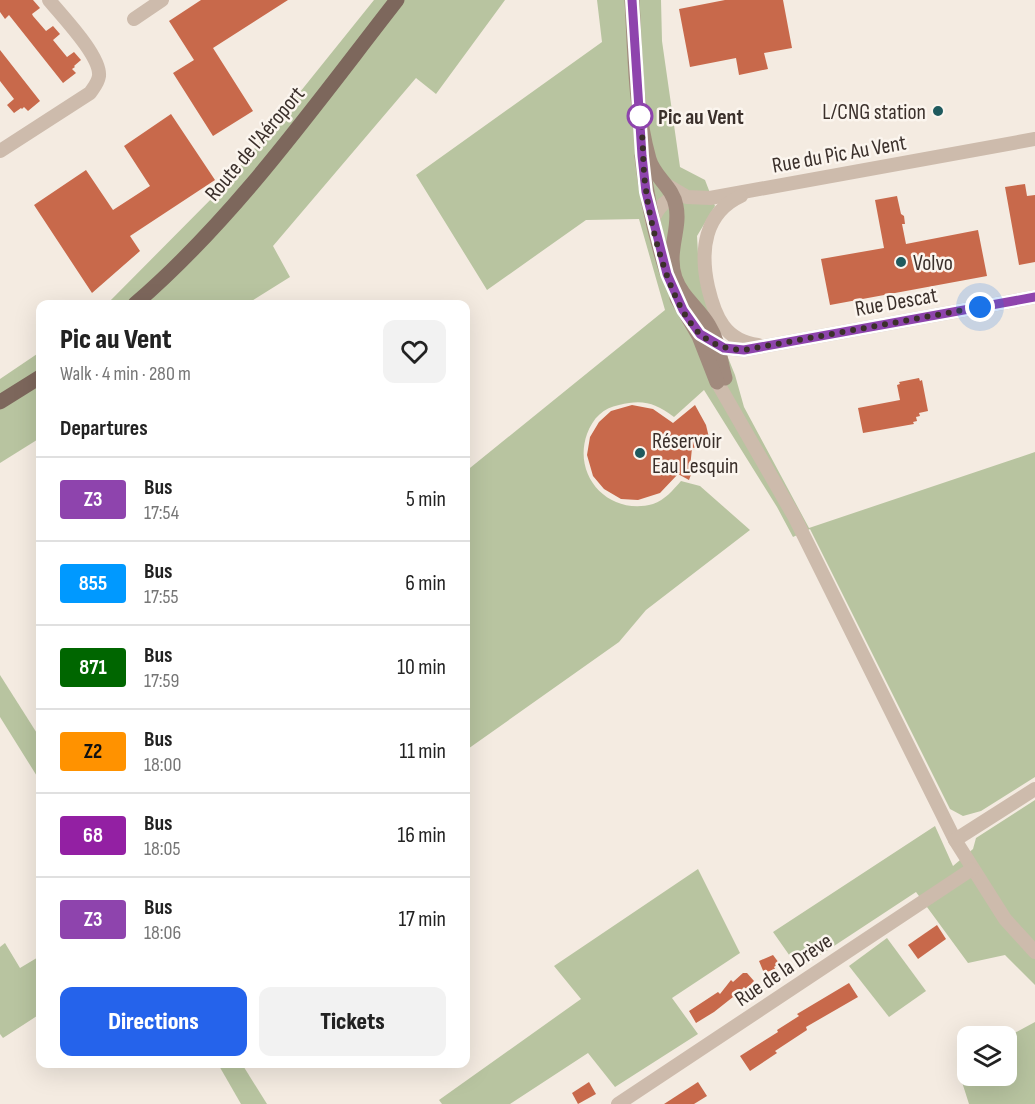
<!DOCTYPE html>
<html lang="en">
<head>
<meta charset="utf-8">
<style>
  :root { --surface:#fff; --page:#f2f2f2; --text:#222; --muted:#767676; --line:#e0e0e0; --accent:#2563eb }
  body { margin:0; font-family:"Sofia Sans Condensed",sans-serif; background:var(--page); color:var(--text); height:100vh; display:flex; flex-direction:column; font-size:22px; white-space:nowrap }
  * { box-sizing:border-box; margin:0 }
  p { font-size:20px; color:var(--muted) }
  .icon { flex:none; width:33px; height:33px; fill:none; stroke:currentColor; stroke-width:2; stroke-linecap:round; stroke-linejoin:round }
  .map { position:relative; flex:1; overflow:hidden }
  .side { position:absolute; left:36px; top:300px; width:434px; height:768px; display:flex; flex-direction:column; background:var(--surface); border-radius:12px; box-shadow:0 6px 24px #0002 }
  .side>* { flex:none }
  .badge { padding:0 12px; border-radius:4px; font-size:21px; line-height:39px }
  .fabs { position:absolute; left:957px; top:1026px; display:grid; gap:12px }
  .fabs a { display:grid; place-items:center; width:60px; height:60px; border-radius:12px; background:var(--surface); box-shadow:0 6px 24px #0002; font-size:30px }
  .you { position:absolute; width:30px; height:30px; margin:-15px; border:4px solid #fff; border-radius:50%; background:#1a73e8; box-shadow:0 0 0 9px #1a73e833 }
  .map>.badge { position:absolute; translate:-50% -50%; box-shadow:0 0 0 3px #fff }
  h2 { padding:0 24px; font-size:22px; line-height:54px }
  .round { display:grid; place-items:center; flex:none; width:63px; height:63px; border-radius:12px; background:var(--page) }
  .head { display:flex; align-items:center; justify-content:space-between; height:102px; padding:0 24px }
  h1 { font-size:28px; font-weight:800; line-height:45px }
  .action { display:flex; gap:12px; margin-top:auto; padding:12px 24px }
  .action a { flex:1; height:69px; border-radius:12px; background:var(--accent); color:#fff; font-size:24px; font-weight:800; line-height:69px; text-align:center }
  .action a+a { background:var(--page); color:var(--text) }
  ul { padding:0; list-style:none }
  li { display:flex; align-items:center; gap:18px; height:84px; padding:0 24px; border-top:2px solid var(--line) }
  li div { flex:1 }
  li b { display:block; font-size:22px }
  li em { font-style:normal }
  li .badge { min-width:66px; font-weight:700; text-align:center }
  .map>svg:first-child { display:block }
  .green { fill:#b8c4a0 }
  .building { fill:#c8694b }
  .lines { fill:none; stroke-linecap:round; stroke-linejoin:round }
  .street { stroke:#cdbbac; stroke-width:14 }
  .secondary { stroke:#a18a7d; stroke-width:15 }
  .primary { stroke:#7d675c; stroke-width:15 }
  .line-casing { stroke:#fff; stroke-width:14 }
  .line { stroke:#8e44ad; stroke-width:9 }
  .walk { stroke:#3b302b; stroke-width:6; stroke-dasharray:0 10.8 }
  .poi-dot { fill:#1f5a5e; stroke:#fbf5ee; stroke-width:2 }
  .stop-dot { fill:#fff; stroke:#8e44ad; stroke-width:3 }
  .labels { text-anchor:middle; stroke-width:5; stroke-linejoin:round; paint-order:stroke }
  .poi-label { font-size:22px; fill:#3b302b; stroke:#fbf5ee; text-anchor:start }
  .stop-label { font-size:22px; font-weight:bold; fill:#3b302b; stroke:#fbf5ee; text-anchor:start }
  .street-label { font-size:22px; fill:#3b302b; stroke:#fbf5ee }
</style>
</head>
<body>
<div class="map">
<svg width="1035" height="1104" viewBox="0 0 1035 1104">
  <rect width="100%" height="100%" fill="#f4ebe1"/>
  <g class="green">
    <polygon points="374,0 505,0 436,94 416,78 273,246 290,277 247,304 107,304 226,184"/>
    <path d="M597 0H661L662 41 680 167 705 180 715 206 697 236 699 271 708 308 735 375 744 407 809 528 1035 452V777L981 811 963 816 950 809 810 529 793 537 777 507 704 390 674 417C655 403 643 399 619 405 603 408 593 418 587 434 572 476 609 516 653 504 665 500 673 490 681 481L700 486 750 530 646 610 619 642 465 751V472L665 310 639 219 586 220 487 290 416 175 602 42Z"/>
    <polygon points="40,352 40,438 0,463 0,379"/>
    <polygon points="0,675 40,738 40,781 0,717"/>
    <polygon points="1035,800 1035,985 1005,955 968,963 916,892 799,969 773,932 935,826 953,866 973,849 976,838"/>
    <polygon points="698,869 740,953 672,998 698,1034 615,1087 588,1053 510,1104 442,1104 439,1100 581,999 554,966"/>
    <polygon points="887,938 926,991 889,1017 849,966"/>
    <polygon points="5,943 20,968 40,956 40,1014 3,1038 0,1034 0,947"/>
    <polygon points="1035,1022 1035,1104 969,1104 962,1082 967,1068 968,1076 1006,1076 1007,1037"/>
    <polygon points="218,1064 242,1064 267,1104 241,1104"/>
  </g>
  <g class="building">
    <polygon points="0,0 33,0 40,8 32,14 33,16 46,31 53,26 60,34 53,40 67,57 74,52 81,60 74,66 75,67 72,69 76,73 63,83 9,15 5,19 0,12"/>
    <polygon points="201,0 288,0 213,48 253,111 213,136 173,73 194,60 169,21"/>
    <polygon points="725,0 783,0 792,48 764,53 768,69 739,75 736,58 690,67 679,9"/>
    <polygon points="0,50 40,101 28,111 24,107 22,109 21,108 14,113 7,105 14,99 0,81"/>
    <polygon points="171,114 215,180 130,236 140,251 92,293 34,205 86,170 113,210 150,186 124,146"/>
    <polygon points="1025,184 1027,196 1035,195 1035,262 1019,265 1005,187"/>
    <polygon points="897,196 901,214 904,216 905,224 902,224 906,244 978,230 987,276 830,305 821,259 884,248 875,200"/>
    <polygon points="919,378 920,381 922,380 928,411 919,413 920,416 916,417 917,421 913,422 914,424 863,433 858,408 900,400 897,385 900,384 899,382"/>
    <polygon points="632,405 653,409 673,423 695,405 706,425 711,446 692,448 690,468 693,469 689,480 678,474 660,493 638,500 621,499 604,489 593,476 587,455 590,437 599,422 611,411"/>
    <polygon points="937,925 946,939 918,959 908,945"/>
    <polygon points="773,955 779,963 774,967 775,969 764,973 759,961"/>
    <polygon points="743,973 747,973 754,981 746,989 744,987 734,998 733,997 714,1012 696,1023 689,1011 718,992 720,994 731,980 733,982"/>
    <polygon points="849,983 858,997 806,1027 807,1030 775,1051 777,1053 750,1071 740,1056 778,1032 777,1030 799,1016 797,1014"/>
    <polygon points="589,1082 596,1094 578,1104 572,1093"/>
    <polygon points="698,1082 707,1096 694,1104 664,1104"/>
  </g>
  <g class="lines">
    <g class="street">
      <polyline points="134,19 162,0"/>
      <path d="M0 151 90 93C94 87 98 83 99 76 101 56 62 16 49 0"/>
      <polyline points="665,184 687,197 710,198 1035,139"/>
      <path d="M741 196C704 213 700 251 708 287 715 317 725 341 758 345"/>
      <path d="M652 222C657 208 667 197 682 196"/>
      <polyline points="711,341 724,348 744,350 1035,297"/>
      <polyline points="717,382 794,516 955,840 1005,919 1035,952"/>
      <polyline points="955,840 1035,789"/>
      <polyline points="618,1104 972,869"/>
    </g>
    <g class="secondary">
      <path d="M632 0C635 51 635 110 649 159 654 177 673 187 676 206 681 229 666 252 675 278 682 298 699 308 709 326 719 342 720 361 725 378"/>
      <path d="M642 156C646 196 655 235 667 273"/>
      <polyline points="677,298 699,336 717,382"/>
    </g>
    <g class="primary">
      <path d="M135 304C236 217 315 105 397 0"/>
      <polyline points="0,402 40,377"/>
    </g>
  </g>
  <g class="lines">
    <g class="line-casing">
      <polyline id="line" points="632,0 642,156 646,192 667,274 683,310 700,334 724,348 744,350 1035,297"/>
    </g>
    <use href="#line" class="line"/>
    <path class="walk" d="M640 116C644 140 642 165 646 190 651 230 670 303 698 332 710 344 727 350 744 350L980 307"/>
  </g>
  <g class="poi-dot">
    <circle cx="938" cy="111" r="6"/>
    <circle cx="901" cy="262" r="6"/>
    <circle cx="640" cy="453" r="6"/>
  </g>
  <circle class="stop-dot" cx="640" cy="116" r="12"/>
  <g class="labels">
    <g class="poi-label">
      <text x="926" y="119" text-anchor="end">L/CNG station</text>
      <text x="913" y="270">Volvo</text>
      <text x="652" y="448">Réservoir<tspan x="652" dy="25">Eau Lesquin</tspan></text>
    </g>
    <g class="stop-label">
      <text x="658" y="124">Pic au Vent</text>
    </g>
    <g class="street-label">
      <text transform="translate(254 143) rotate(-50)" y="8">Route de l'Aéroport</text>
      <text transform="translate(839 153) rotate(-10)" y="8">Rue du Pic Au Vent</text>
      <text transform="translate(896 301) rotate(-10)" y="8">Rue Descat</text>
      <text transform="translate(783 969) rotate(-34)" y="8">Rue de la Drève</text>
    </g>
  </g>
</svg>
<div class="fabs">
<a><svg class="icon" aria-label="layers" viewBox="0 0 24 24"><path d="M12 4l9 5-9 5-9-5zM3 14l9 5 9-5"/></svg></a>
</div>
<div class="you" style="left:980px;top:307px"></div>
<section class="side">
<div class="head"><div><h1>Pic au Vent</h1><p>Walk · 4 min · 280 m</p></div><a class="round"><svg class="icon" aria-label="heart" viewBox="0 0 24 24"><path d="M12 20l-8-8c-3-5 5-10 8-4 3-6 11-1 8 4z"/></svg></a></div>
<h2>Departures</h2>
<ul>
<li><span class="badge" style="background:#8e44ad;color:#fff">Z3</span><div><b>Bus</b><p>17:54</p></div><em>5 min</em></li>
<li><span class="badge" style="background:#09f;color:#fff">855</span><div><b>Bus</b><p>17:55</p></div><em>6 min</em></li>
<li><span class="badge" style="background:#060;color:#fff">871</span><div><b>Bus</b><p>17:59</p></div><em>10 min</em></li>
<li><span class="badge" style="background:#ff9200;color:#111">Z2</span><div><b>Bus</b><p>18:00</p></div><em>11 min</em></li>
<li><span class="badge" style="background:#9320a3;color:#fff">68</span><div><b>Bus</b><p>18:05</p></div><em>16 min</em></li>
<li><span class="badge" style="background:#8e44ad;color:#fff">Z3</span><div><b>Bus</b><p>18:06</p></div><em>17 min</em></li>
</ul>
<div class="action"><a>Directions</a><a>Tickets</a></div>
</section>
</div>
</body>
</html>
